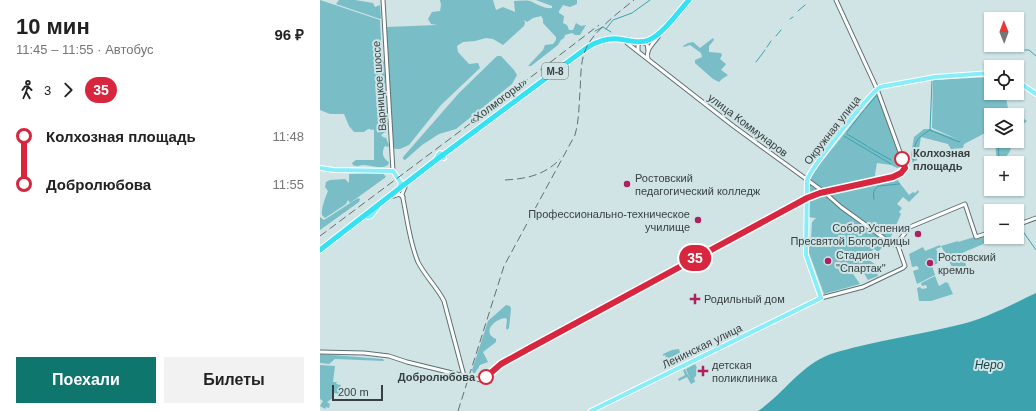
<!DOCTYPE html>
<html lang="ru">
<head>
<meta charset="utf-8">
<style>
  :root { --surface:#fff; --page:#f2f2f2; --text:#222; --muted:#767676; --accent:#0f766e }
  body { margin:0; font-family:Helvetica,sans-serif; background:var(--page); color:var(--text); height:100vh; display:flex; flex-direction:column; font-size:15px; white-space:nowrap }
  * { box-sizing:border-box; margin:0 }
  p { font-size:13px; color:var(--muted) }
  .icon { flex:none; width:22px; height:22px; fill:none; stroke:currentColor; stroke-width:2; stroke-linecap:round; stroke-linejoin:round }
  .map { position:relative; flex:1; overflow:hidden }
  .panel { display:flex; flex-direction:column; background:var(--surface); width:320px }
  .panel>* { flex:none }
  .badge { padding:0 8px; border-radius:13px; font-size:14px; line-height:26px }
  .needle { width:26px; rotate:359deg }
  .tools { position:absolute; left:664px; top:12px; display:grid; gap:8px }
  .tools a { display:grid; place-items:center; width:40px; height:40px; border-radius:0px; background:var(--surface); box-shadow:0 1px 3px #0004; font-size:20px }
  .scale { position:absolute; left:12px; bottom:10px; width:51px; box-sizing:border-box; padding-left:4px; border:2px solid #373f40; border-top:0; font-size:11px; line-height:14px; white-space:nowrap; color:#373f40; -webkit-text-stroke:3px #d0e4e6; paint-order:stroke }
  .map>.badge { position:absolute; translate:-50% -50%; box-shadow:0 0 0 2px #fff }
  .legs { display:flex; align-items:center; gap:6px; height:44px; padding:0 16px; font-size:13px }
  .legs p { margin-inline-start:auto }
  .head { display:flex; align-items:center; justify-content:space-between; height:68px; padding:0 16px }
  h1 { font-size:22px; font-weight:700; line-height:30px }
  .cta { display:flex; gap:8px; margin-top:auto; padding:8px 16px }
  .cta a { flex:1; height:46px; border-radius:0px; background:var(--accent); color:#fff; font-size:16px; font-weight:700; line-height:46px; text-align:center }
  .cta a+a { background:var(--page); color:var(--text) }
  ul { padding:0 16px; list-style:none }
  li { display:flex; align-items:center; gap:14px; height:48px; font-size:15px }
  li i { display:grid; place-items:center; width:6px; height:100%; margin:0 5px; background:currentColor }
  li i::after { content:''; width:10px; height:10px; margin:-5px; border:3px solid; border-radius:50%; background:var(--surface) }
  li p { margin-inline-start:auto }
  li:first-child i { background:linear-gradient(#0000 50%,currentColor 0) }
  li:last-child i { background:linear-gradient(currentColor 50%,#0000 0) }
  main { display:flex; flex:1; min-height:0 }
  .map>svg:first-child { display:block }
  .green { fill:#79bdc6 }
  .water { fill:#3ca2ae }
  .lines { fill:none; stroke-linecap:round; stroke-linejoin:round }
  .stream { stroke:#3ca2ae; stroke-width:1 }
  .minor-casing { stroke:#5e7072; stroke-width:5 }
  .major-casing { stroke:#fff; stroke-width:6 }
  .highway-casing { stroke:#fff; stroke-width:7 }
  .minor { stroke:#fff; stroke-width:3 }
  .major { stroke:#86eef8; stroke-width:4 }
  .highway { stroke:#35e2f4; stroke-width:5 }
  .rail { stroke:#636e70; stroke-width:1; stroke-dasharray:8 4; stroke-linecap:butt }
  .line-1-casing { stroke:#fff; stroke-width:9 }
  .line-1 { stroke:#d7263d; stroke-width:6 }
  .stop-1-dot { fill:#fff; stroke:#d7263d; stroke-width:2 }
  .poi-dot { fill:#ad215e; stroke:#d0e4e6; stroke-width:1.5 }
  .labels { text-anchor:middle; stroke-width:4; stroke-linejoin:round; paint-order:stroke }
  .shield { fill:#d0e4e6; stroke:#657072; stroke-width:1 }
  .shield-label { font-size:10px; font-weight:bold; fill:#373f40 }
  .street-label { font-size:11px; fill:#373f40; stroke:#d0e4e6 }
  .stop-label { font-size:11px; font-weight:bold; fill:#373f40; stroke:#d0e4e6; text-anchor:start }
  .poi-label { font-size:11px; fill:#373f40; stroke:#d0e4e6; text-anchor:start }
  .water-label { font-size:12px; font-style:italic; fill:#154348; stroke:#d0e4e6 }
</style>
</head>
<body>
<main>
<section class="panel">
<div class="head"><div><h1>10 мин</h1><p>11:45 – 11:55 · Автобус</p></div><b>96 ₽</b></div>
<div class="legs"><svg class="icon" aria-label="walk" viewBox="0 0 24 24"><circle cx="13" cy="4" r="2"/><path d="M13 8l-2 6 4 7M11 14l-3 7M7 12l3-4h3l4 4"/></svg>3<svg class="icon" aria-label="forward" viewBox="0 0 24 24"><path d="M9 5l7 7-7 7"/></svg><b class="badge" style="background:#d7263d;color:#fff">35</b></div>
<ul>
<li><i style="color:#d7263d"></i><b>Колхозная площадь</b><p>11:48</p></li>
<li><i style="color:#d7263d"></i><b>Добролюбова</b><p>11:55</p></li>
</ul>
<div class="cta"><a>Поехали</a><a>Билеты</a></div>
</section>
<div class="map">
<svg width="716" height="411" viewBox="0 0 716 411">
  <rect width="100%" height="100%" fill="#d0e4e6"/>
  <g class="green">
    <path d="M0 0 60 20 62 60 64 61 68 130 61 135 63 137 66 138 69 145 68 147 65 146C61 152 63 159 69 162L68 165C60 170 51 165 42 165 38 166 37 167 33 165L32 163 36 160H54V130L48 129 44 132H34L29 126 24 114H10L0 110Z"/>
    <polygon points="19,0 35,0 53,3 55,7 60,5 61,18 60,19 16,4"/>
    <path d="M120 0H173L176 10 183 7 195 12 194 1C199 1 205 0 210 1 217 4 224 9 232 8V6L216 0H257V4L250 7 243 5 239 11V13L244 16 243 23 247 25 249 30H253L256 23 261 26 266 25 260 35H255L252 33 245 35 244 38 241 40 238 45 211 66H208L223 50 225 45 233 44 236 40V37L223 23V19L221 16 213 18 207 22 204 20 205 23 204 26 183 45 173 39 166 38 155 41 143 42 137 46 138 52 149 64 158 63 160 68 121 105 89 145 80 149H75L73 145 66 27 117 25 111 24 108 19 112 12 120 11 121 5Z"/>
    <polygon points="393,38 394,40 389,46 389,52 401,53 402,55 400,59 406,64 401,70 408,75 402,79 399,82 393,79 375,63 375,60 382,57 381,53 370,45 364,47 363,46 368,43 373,42 380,48"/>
    <polygon points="177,56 181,56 194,70 197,75 192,84 136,129 119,134 102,145 85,160 83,159 83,157 139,93"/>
    <polygon points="671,77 671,93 675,93 675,96 686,99 688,108 707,121 697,129 697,115 671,115 671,130 644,144 643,148 631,149 628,144 601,137 597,160 596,161 592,160 591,155 594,137 604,129 610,129 637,139 612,128 613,80"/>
    <polygon points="557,93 583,165 581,167 577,168 571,165 557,163 555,174 556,183 577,178 579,182 589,195 593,192 595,193 598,190 599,192 589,202 583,197 577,204 582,208 579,212 581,214 570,239 558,252 554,249 545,257 556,265 558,276 548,280 542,270 528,271 524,262 527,272 531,271 540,284 504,294 488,250 489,242 491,240 492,222 496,218 487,217 487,180"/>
    <path d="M675 141H692C691 151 689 156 679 161L676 154Z"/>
    <path d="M62 172 66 177 30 203 28 200 26 204 5 218 2 215C1 209 5 198 8 191L5 187 6 182 10 180 25 179 29 183V174Z"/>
    <polygon points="38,198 40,199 39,202 0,230 0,217 4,220"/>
    <polygon points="671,232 671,237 680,237 642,253 646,265 646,271 637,275 628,260 630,259 628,256 627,257 621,246 638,241 638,242"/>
    <polygon points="620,245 621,247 616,249 622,261 612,266 615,275 597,284 593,271 599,269 597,266 592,267 589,254 603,247 605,251"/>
    <polygon points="615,276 619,286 626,282 628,283 633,294 611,301 599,301 597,288 600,287 602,289 607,288 606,285 602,286 601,283"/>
    <path d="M186 305 190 306 191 309 189 328 187 330 186 328 187 319 185 318C175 319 161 332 176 339V342L163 352 168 362 160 365 155 373H153L152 370 168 321Z"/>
    <polygon points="359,349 361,356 358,358 360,362 358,363 356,359 352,360 349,358 349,361 342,363 341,360 346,358 345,355 343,356 343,354 352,350"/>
    <polygon points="0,354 63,359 64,361 15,359 9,364 0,363"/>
    <polygon points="375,364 377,368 376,376 374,378 375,382 371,384 367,377 359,381 358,379 365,375 363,370 365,369 370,379 366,369"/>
    <polygon points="0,365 15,366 13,382 17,382 16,384 21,385 19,394 14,393 13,398 7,402 10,404 9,408 6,407 5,409 0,406 3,401 0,399"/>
  </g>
  <path class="water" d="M716 293V411H438C462 395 478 369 504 357 514 352 525 350 536 347 568 339 602 334 634 326 663 320 689 306 716 293Z"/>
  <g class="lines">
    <g class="stream">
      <polyline points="478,11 485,5"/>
      <polyline points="470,19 473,17"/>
      <polyline points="283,27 286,29 293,20 312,13 330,0"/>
      <polyline points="286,29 291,32"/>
      <polyline points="275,31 283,27"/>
      <polyline points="456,36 461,30"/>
      <polyline points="447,47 451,41"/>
      <polyline points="705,50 709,50 716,56"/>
      <polyline points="436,62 445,50"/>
      <polyline points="612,81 610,130 639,142 640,141"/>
      <polyline points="545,109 556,96"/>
      <polyline points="527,132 544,110"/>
      <polyline points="527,134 547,146"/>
      <polyline points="524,136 571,164"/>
      <polyline points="678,141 679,161"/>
      <polyline points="548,147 571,160"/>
      <path d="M593 162C596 143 592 141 610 130"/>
      <path d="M554 199C553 193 553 189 559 186L579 184"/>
      <polyline points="702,230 716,250"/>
      <polyline points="529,258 547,272"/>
    </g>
    <g class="minor-casing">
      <g id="minor">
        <polyline points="63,0 73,171"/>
        <polyline points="307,43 412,125 504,192 521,207 572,244 577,245"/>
        <polyline points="318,51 318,45 321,42 327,44 328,50"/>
        <path d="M328 59C325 50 333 44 338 37"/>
        <path d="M85 187 82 194C87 216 89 241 98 262 105 276 117 287 124 301L144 376"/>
        <polyline points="74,196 79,194 83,197"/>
        <polyline points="697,225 716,218"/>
        <polyline points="501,298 543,287 583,268 585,266 577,243 590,227 645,204 656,237 671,232"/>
        <polyline points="0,352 44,353 69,356 87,362 161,380 165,379 179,365 210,348 487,198 500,193 573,177 581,173 585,168 584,163 557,89 516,0"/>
      </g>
    </g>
    <g class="major-casing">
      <g id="major">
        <polyline points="697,81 716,94"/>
        <polyline points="116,160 118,155 120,153 122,154 124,158"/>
        <polyline points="0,168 14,170 73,171 81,183 79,189"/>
        <polyline points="48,214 48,217 51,216 58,207"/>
        <path d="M271 411 501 298 486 255 487 180C490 169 550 93 560 87L615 77 671 73"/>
      </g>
    </g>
    <g class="highway-casing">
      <path id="highway" d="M0 250 116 160 268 47C278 41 287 38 298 39 309 40 318 44 329 40 343 34 358 12 369 0"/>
    </g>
    <use href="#minor" class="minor"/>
    <use href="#major" class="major"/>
    <use href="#highway" class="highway"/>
    <g class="rail">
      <path d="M185 180C206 179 225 175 240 159"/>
      <polyline points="0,236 143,129 279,25"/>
      <path d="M138 411 184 266 255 135C259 121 259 106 260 91 261 78 260 64 265 51 271 33 299 12 314 0"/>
    </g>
  </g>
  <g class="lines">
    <g class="line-1-casing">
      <polyline id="line-1" points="166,377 181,364 210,348 487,198 500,193 573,177 581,173 585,168 582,159"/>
    </g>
    <use href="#line-1" class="line-1"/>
  </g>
  <g class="stop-1-dot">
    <circle cx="582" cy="159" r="7"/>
    <circle cx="166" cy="377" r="7"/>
  </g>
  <g class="poi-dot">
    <circle cx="307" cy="184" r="4"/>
    <circle cx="378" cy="220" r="4"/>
    <circle cx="598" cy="234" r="4"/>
    <circle cx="508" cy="261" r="4"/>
    <circle cx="610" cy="263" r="4"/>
    <path d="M373 293h4v4h4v4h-4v4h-4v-4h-4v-4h4z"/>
    <path d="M381 365h4v4h4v4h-4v4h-4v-4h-4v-4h4z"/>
  </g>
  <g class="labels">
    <rect class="shield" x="222" y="63" width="26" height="16" rx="3"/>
    <g class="shield-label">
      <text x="235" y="75">М-8</text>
    </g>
    <g class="street-label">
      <text transform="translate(59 86) rotate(-94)" y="4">Варницкое шоссе</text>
      <text transform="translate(178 101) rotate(-37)" y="4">«Холмогоры»</text>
      <text transform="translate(428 125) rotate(37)" y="4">улица Коммунаров</text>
      <text transform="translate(512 130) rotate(-52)" y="4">Окружная улица</text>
      <text transform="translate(382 346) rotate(-26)" y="4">Ленинская улица</text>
    </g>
    <g class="stop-label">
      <text x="593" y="157">Колхозная<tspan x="593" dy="13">площадь</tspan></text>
      <text x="155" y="381" text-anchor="end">Добролюбова</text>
    </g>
    <g class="poi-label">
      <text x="315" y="182">Ростовский<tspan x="315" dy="13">педагогический колледж</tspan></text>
      <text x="370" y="218" text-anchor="end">Профессионально-техническое<tspan x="370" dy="13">училище</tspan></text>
      <text x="590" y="232" text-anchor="end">Собор Успения<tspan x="590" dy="13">Пресвятой Богородицы</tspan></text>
      <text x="516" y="259">Стадион<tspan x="516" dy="13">"Спартак"</tspan></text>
      <text x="618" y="261">Ростовский<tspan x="618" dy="13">кремль</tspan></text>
      <text x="384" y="303">Родильный дом</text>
      <text x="392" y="369">детская<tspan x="392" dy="13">поликлиника</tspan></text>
    </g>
    <g class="water-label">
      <text x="669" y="369">Неро</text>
    </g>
  </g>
</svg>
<div class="tools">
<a><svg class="needle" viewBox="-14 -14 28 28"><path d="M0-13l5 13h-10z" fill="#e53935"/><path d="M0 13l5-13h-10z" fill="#767676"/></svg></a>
<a><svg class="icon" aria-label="locate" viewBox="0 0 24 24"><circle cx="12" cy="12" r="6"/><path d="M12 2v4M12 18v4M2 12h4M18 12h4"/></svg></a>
<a><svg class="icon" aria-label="layers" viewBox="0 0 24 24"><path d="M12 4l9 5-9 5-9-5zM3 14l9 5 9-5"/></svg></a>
<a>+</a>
<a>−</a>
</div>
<div class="scale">200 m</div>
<b class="badge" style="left:375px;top:258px;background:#d7263d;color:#fff">35</b>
</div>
</main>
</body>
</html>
